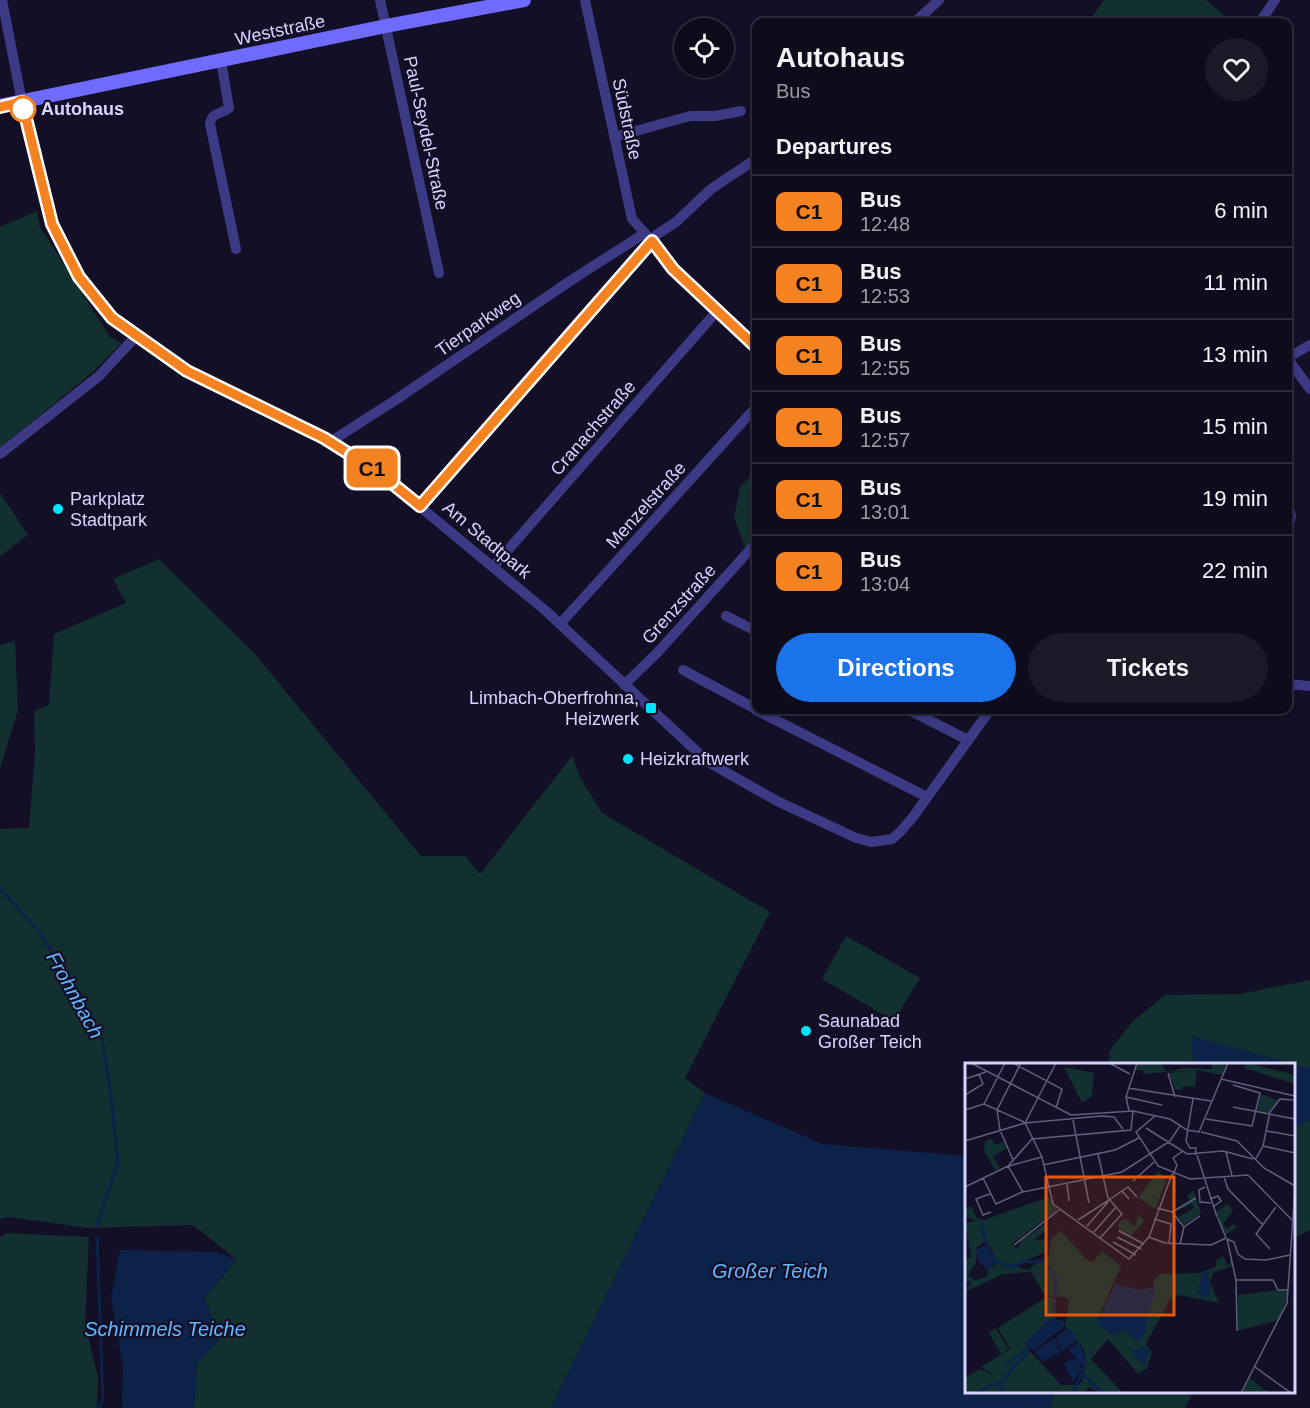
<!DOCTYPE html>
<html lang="en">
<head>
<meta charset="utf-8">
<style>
  :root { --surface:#0e0b1c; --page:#1c1929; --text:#f1f3f6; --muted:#9b9ba3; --line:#2e2b3b; --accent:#1a73e8 }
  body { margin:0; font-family:Arial,sans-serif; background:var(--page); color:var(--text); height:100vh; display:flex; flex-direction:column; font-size:22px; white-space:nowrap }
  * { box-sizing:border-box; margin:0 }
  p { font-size:20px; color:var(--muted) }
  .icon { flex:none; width:33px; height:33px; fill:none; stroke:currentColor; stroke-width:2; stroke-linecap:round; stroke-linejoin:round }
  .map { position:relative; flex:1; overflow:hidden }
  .panel { position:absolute; left:752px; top:18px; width:540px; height:696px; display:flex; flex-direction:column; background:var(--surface); border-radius:12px; box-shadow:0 3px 9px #0003,0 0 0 2px var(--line) }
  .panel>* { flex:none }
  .badge { padding:0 12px; border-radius:9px; font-size:21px; line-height:39px }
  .controls { position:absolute; left:674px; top:18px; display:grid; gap:12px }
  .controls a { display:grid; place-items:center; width:60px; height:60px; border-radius:50%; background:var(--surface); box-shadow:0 3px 9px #0003,0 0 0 2px var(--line); font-size:30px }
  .map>.badge { position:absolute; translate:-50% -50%; box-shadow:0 0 0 3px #fff }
  h2 { padding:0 24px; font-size:22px; line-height:54px }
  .round { display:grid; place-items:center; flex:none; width:63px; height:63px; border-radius:32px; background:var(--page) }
  .headline { display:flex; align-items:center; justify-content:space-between; height:102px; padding:0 24px }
  h1 { font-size:28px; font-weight:600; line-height:45px }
  .cta { display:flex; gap:12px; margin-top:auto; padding:12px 24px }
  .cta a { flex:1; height:69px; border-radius:36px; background:var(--accent); color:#fff; font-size:24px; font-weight:600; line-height:69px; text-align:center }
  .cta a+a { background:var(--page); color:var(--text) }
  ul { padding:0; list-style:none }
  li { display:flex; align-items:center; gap:18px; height:72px; padding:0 24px; border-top:2px solid var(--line) }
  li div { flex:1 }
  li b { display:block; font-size:22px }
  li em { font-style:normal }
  li .badge { min-width:66px; font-weight:700; text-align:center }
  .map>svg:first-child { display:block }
  .green { fill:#12302f }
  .water { fill:#0c2248 }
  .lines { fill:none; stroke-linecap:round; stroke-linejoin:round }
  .stream { stroke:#0c2248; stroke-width:3 }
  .minor { stroke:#3d3a85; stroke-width:10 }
  .secondary { stroke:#6f6bff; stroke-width:14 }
  .line-casing { stroke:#fff; stroke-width:14 }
  .line { stroke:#f58220; stroke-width:9 }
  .stop-dot { fill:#fff; stroke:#f58220; stroke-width:3 }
  .poi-dot { fill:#00e5ff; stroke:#130f26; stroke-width:2 }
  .labels { text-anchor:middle; stroke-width:4.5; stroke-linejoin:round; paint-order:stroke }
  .street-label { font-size:18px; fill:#d9d4ff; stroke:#130f26 }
  .stop-label { font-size:18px; font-weight:bold; fill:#d9d4ff; stroke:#130f26; text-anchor:start }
  .poi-label { font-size:18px; fill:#d9d4ff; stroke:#130f26; text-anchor:start }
  .water-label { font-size:20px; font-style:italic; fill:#62b6ff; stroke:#130f26 }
  .inset-river { fill:none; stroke:#0c2248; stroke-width:3 }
  .inset-road { fill:none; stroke:#625e7d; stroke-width:1.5 }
  .view { fill:#e8590c; fill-opacity:0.15; stroke:#e8590c; stroke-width:3 }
  .inset-edge { fill:none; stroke:#d9d4ff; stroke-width:3 }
</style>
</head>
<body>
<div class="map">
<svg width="1310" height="1408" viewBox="0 0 1310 1408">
  <rect width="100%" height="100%" fill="#130f26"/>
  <g class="green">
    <polygon points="1104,0 1206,0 1232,22 1088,22"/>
    <polygon points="37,211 40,227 110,337 121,343 93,372 0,448 0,227"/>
    <polygon points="756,471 756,558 747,553 734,517 740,487"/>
    <polygon points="0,493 28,535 0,556"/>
    <polygon points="159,559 255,654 421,856 465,856 480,874 572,756 581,779 602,813 770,912 685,1078 705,1093 551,1408 194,1408 197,1364 219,1340 205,1297 237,1260 193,1225 88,1228 9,1217 0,1219 0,829 29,828 35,754 34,711 49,705 54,634 126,603 113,579"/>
    <polygon points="15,641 18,710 0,768 0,645"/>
    <polygon points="846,936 920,978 894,1021 822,979"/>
    <polygon points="1310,980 1310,1069 1191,1036 1194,1064 1108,1064 1110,1050 1132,1022 1165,995 1240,994"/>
    <polygon points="1310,1119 1310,1230 1294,1238 1294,1129"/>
    <polygon points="7,1233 89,1237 85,1323 98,1377 97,1408 0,1408 0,1237"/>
    <polygon points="1055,1392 1193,1392 1185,1408 1050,1408"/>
  </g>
  <g class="water">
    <polygon points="1191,1036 1293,1064 1194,1064"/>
    <polygon points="1294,1065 1310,1069 1310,1119 1294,1129"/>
    <polygon points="705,1093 823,1144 966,1156 966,1392 1055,1392 1050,1408 551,1408"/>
    <polygon points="120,1250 217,1252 237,1260 205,1297 219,1340 197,1364 194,1408 122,1408 123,1367 111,1297"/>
  </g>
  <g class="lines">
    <g class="stream">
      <polyline points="0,889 38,930 83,1001 102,1039 110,1087 118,1163 97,1225"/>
      <polyline points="97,1238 103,1400 99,1408"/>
    </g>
    <g class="minor">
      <polyline points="2,0 22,102 52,224 79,277 112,318 187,371 324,438 378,472 546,611 708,762 777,801 856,838 871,842 892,839 900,832 913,817 990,710"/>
      <polyline points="380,0 439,273"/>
      <polyline points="585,0 632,219 652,241 673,269 756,347"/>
      <polyline points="915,22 939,0"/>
      <polyline points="1260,22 1275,0"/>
      <path d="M221 61 229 108C221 115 212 111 210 124L236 249"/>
      <polyline points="614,137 690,116 715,116 741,111"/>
      <polyline points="650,239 676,222 711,189 756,159"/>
      <polyline points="1310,345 1287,358 1310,389"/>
      <polyline points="330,442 397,399 573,279 645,233"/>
      <polyline points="0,454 99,376 137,335"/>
      <polyline points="1287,499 1291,516 1287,533"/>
      <polyline points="420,506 652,241"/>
      <polyline points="493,567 717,311"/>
      <polyline points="726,616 756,631"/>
      <polyline points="560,624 756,407"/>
      <polyline points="683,670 756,709"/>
      <polyline points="1287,684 1310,686"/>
      <polyline points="624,685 658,652 756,543"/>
      <polyline points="756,710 927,797"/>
      <polyline points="909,710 968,740"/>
    </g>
    <polyline class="secondary" points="0,106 386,26 524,0"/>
  </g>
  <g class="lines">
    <g class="line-casing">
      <polyline id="line" points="0,107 22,102 52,224 79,277 112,318 187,371 324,438 378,472 420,506 652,241 673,269 756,347"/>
    </g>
    <use href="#line" class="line"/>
  </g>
  <circle class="stop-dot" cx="23" cy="109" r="12"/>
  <g class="poi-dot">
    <circle cx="58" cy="509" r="6"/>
    <rect x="645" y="702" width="12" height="12" rx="3"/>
    <circle cx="628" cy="759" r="6"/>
    <circle cx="806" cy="1031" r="6"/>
  </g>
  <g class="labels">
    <g class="street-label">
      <text transform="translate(280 30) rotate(-12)" y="6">Weststraße</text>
      <text transform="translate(627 119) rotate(78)" y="6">Südstraße</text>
      <text transform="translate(426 133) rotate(78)" y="6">Paul-Seydel-Straße</text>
      <text transform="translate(478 324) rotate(-35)" y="6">Tierparkweg</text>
      <text transform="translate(593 428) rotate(-49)" y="6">Cranachstraße</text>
      <text transform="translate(646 505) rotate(-48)" y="6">Menzelstraße</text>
      <text transform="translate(487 540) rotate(40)" y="6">Am Stadtpark</text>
      <text transform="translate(679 604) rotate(-48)" y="6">Grenzstraße</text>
    </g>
    <g class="stop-label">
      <text x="41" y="115">Autohaus</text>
    </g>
    <g class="poi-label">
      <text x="70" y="505">Parkplatz<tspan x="70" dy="21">Stadtpark</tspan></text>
      <text x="639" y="704" text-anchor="end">Limbach-Oberfrohna,<tspan x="639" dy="21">Heizwerk</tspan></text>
      <text x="640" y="765">Heizkraftwerk</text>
      <text x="818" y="1027">Saunabad<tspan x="818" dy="21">Großer Teich</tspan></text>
    </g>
    <g class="water-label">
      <text transform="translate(75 995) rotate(61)" y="7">Frohnbach</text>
      <text x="770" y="1278">Großer Teich</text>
      <text x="165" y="1336">Schimmels Teiche</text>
    </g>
  </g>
  <g transform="translate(965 1063)">
    <rect width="330" height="330" fill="#130f26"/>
    <path d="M173 0H196L202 9 178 11 179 8 169 6ZM247 0H261L257 12 232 7 230 24 218 23 217 27 210 26 204 10 229 7 202 9 220 5 247 6ZM282 0 330 12V21L279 5ZM99 4 129 10 127 33 117 40ZM296 31 313 37 303 51 292 49ZM27 76 30 82 39 79 41 86 28 93 35 105 30 107 19 88 20 78ZM193 108 202 116 190 146 173 135ZM229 128 236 151 219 162 213 154 229 145 227 141 208 149 225 138 222 132ZM84 134 92 147 47 181 52 186 56 178 80 161 83 166 69 177 82 176 81 189 48 203 64 207 73 197 83 195 86 176 96 168 122 197 128 199 137 188 156 203 133 256 146 272 158 267 161 269 189 232V217L195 211 234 210 251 204V197L259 193 262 203 267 198 268 203 249 209 245 219 254 240 214 232 205 236 181 281 187 289 182 305 173 311 143 276 126 296 158 330H135L124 324 119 330H0V315L15 306 34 315 16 304 45 286 33 265 81 234 89 235 90 253 63 280V286L96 322H114L117 318 122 300 118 285 100 263 104 237 100 234 80 233 66 209 38 211 0 229 7 217 0 220V197L6 194 0 159H11L0 152V146L6 143 12 155 18 157ZM20 179 27 186 31 201 22 208 23 213 10 217 3 212 11 200 12 184ZM263 141 268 147 258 161 262 166 269 161 272 164 260 172 250 149ZM174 152 179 158 166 174 154 168 153 161 160 155 169 164ZM312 227 324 228 314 257 272 268 273 232ZM31 265 43 286 36 291 24 270ZM285 315 293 322 304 330 278 328Z" fill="#12302f" fill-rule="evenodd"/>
    <path d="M23 181 31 199 23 207 13 198 11 187ZM243 209 245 229 239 236 233 229 237 210ZM150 221 175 227 191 224 178 274 171 278 158 267 148 273 132 261ZM89 256 99 258 100 263 69 287 64 286V280ZM103 264 113 277 97 288 91 275ZM90 275 96 289 78 299 69 288ZM114 279 122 300 119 304 103 287ZM180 283 185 289 179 303 166 288ZM105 296 113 297 117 306 108 319 99 301Z" fill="#0c2248"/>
    <path class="inset-river" d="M15 160 21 180M29 198 49 204 57 199 79 198 91 215 90 234M39 302 60 288M118 312 139 330M38 317 61 291 63 279 89 254 90 235M11 330 37 318V330M108 330 120 303"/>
    <path class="inset-road" d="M6 0 106 52 168 48 205 56 222 67 234 69 263 0M48 0 97 26 91 45M144 0 165 11M203 10 210 34M0 16 21 9M256 16 330 33M163 25 246 38M0 32 18 21 14 11M161 34 197 42M228 36 221 78 225 85H231L230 92M19 41 59 59M268 44 330 56M0 47 19 41 40 0M164 48 161 34 172 0M190 53 171 69 193 103 225 116 283 112M241 56 287 63 295 30 268 22M108 57 124 140M60 60 77 94 88 141 164 196 184 174 207 111M60 60 91 0M181 65 222 91 258 88 288 96M302 68 330 73M236 69 272 78 299 105 330 123M0 78 60 60 136 53 149 54 158 66M298 83 330 90M261 89 267 113M133 91 143 135 157 151 135 175M232 92 252 154M48 97 35 67 32 47 56 0M290 97 298 83 305 49 315 36 328 37M78 102 150 87 174 75M43 103 67 76 166 67 168 48M44 103 77 94M208 112 212 102 208 95 218 88M283 112 328 158M259 114 263 126 298 162M18 115 31 141 57 129M168 118 189 99M102 120 104 138M0 124 43 103 58 129 157 109 205 78 215 63M240 124 234 127 235 139 246 140M157 128 163 124 172 134M25 131 11 136 18 152 26 149M245 136 253 133 256 138 248 144M144 137 157 128 164 136M192 145 207 149 219 164M207 149 231 135M189 156 206 161 204 180M113 157 144 137M122 163 143 139M154 168 179 181M129 169 151 144M152 174 176 186M184 174 200 180 246 182 261 175 253 155M262 176 271 217 272 268M262 176 269 179 273 191 280 196 301 197 325 192M148 179 171 192M215 181 219 164 235 153M49 182 94 147M305 186 291 171 311 144M271 217H308L313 227H322M290 304 326 330M276 330 322 240 330 126"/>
    <path class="view" d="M81 114H209V252H81Z"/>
    <rect width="330" height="330" class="inset-edge"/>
  </g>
</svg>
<div class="controls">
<a><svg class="icon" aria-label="locate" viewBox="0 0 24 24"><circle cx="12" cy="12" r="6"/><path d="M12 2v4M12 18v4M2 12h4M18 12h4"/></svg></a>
</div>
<b class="badge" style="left:372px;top:468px;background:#f58220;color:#111">C1</b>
<section class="panel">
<div class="headline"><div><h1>Autohaus</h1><p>Bus</p></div><a class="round"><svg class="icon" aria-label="heart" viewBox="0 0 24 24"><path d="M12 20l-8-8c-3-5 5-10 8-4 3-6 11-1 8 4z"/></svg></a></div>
<h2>Departures</h2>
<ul>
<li><span class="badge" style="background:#f58220;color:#111">C1</span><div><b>Bus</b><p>12:48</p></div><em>6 min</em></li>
<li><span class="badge" style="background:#f58220;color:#111">C1</span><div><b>Bus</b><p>12:53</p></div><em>11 min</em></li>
<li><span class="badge" style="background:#f58220;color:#111">C1</span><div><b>Bus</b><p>12:55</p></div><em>13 min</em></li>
<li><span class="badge" style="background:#f58220;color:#111">C1</span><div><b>Bus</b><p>12:57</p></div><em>15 min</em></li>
<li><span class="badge" style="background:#f58220;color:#111">C1</span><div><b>Bus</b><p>13:01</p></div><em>19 min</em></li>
<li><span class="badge" style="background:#f58220;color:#111">C1</span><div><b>Bus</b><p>13:04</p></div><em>22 min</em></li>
</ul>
<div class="cta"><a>Directions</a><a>Tickets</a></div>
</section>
</div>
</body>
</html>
